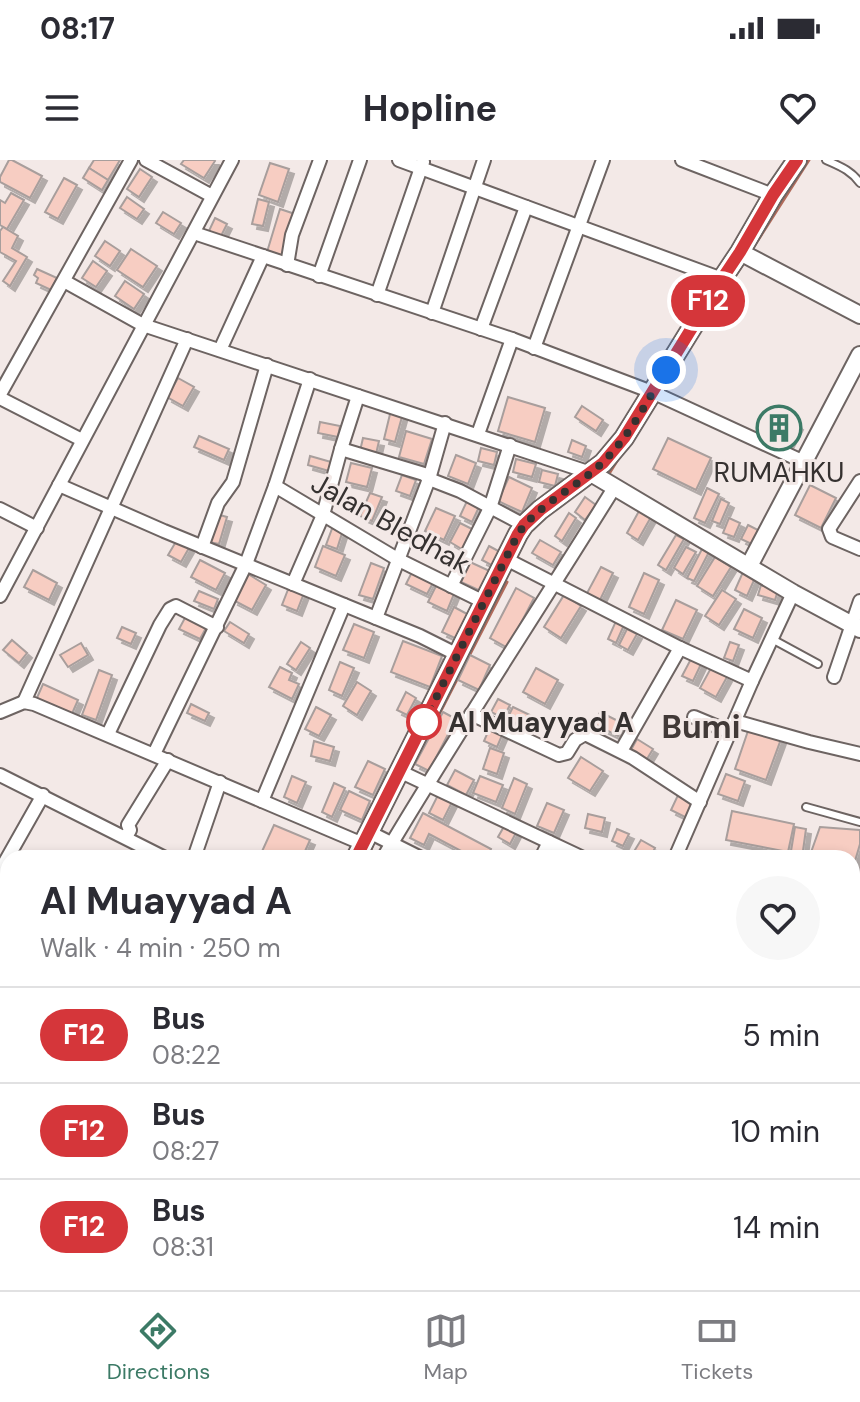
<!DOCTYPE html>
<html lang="en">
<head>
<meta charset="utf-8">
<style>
  :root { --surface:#fff; --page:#f7f7f7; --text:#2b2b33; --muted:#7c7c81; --line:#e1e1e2; --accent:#3c7a66 }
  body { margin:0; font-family:"DM Sans",sans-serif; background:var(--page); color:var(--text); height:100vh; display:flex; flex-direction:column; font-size:30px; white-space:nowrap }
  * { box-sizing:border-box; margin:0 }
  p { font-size:26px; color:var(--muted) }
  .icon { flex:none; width:44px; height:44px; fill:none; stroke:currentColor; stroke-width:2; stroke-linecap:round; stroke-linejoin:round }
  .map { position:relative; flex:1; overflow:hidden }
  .panel { position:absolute; left:0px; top:690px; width:860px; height:440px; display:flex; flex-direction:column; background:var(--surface); border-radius:24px 24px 0 0; box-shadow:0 4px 12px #0003 }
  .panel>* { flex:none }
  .badge { padding:0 16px; border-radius:26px; font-size:28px; line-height:52px }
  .you { position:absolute; width:40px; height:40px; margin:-20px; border:6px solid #fff; border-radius:50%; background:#1a73e8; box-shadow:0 0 0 12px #1a73e833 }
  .map>.badge { position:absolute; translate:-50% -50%; box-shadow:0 0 0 4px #fff }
  .round { display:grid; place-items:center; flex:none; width:84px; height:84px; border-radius:42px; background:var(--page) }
  .head { display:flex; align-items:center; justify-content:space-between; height:136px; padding:0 40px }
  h1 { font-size:38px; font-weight:700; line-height:60px }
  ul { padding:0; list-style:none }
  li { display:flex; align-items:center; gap:24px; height:96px; padding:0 40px; border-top:2px solid var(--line) }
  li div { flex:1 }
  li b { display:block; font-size:30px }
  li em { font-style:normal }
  li .badge { min-width:88px; font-weight:700; text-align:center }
  .status { display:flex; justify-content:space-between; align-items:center; height:56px; padding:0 40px; background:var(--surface); direction:ltr }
  .status svg { height:22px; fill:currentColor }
  header { display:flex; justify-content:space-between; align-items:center; height:104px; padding:0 40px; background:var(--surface); font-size:36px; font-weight:700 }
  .menu { display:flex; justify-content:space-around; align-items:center; height:112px; border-top:2px solid var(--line); background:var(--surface); font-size:22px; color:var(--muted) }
  .menu a { display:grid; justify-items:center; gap:4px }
  .menu .selected { color:var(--accent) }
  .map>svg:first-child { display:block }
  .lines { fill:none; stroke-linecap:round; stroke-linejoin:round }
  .stream { stroke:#b16b5b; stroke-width:3 }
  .building { fill:#f7cdc2; stroke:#a89e9c; stroke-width:2; filter:url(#shadow) }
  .service-casing { stroke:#6d6462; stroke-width:10 }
  .minor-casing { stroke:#6d6462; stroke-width:16 }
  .tertiary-casing { stroke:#6d6462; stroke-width:20 }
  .secondary-casing { stroke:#6d6462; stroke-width:22 }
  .service { stroke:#fff; stroke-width:6 }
  .minor { stroke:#fff; stroke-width:12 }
  .tertiary { stroke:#fff; stroke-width:16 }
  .secondary { stroke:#fff; stroke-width:18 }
  .line-casing { stroke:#fff; stroke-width:18 }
  .line { stroke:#d5363a; stroke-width:12 }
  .walk { stroke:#353130; stroke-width:8; stroke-dasharray:0 14.4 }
  .stop-dot { fill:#fff; stroke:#d5363a; stroke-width:4 }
  .labels { text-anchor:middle; stroke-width:6; stroke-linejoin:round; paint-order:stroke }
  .poi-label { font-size:28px; fill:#353130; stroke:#f3e9e7 }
  .street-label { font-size:28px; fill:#353130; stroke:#f3e9e7 }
  .stop-label { font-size:28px; font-weight:bold; fill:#353130; stroke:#f3e9e7; text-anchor:start }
  .quarter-label { font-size:32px; font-weight:bold; fill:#413937; stroke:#f3e9e7 }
</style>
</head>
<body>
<div class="status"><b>08:17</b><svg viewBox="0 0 49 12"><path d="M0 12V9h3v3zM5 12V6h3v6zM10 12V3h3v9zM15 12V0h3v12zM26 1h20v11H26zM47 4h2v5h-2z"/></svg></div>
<header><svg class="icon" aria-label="menu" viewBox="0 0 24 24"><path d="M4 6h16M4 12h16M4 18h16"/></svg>Hopline<svg class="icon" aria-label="heart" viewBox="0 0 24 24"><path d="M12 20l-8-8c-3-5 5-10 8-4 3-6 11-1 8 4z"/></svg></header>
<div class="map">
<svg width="860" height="1130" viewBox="0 0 860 1130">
  <defs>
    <filter id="shadow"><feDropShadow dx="5" dy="5" stdDeviation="0" flood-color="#0004"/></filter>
  </defs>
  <rect width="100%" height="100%" fill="#f3e9e7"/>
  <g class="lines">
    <g class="stream">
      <polyline points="751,91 809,0"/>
      <polyline points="710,155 745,101"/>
      <polyline points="607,317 622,293"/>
      <polyline points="412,607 507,422"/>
      <polyline points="368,698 374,681"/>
    </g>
  </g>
  <g class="building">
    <polygon points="9,0 12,0 42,16 30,38 0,22 0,17"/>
    <polygon points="94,0 120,0 108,20 89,8"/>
    <polygon points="184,0 214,0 215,1 204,18 181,4"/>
    <polygon points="270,3 289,9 278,42 259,35"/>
    <polygon points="89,8 108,20 102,30 83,18"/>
    <polygon points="140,9 152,17 139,37 127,29"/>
    <polygon points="64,18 77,25 58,59 45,52"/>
    <polygon points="11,33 24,40 7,69 0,65 0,40 5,43"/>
    <polygon points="127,37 144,49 137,59 120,48"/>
    <polygon points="258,39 269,42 263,66 252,64"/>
    <polygon points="280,49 295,54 283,97 267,92"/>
    <polygon points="163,52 181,63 174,74 156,63"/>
    <polygon points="215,58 227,64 220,78 208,73"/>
    <polygon points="3,67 18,76 12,88 27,97 10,126 3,121 16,101 0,92 0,71"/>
    <polygon points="105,81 120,91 110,106 95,96"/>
    <polygon points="131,89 157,106 143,127 117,110"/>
    <polygon points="93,101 107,111 96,127 82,118"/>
    <polygon points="37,109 57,118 51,130 36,123 38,118 34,115"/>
    <polygon points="125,121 144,134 134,149 115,136"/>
    <polygon points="178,218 194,227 183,246 167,237"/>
    <polygon points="508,237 545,248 535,282 498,271"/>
    <polygon points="582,246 603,260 596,271 575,257"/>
    <polygon points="771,249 798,265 787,286 759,271"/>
    <polygon points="391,250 403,253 395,282 384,279"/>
    <polygon points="320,262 340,266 338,277 318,273"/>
    <polygon points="406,271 432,279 424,304 399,297"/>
    <polygon points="199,276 229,289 224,300 194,287"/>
    <polygon points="363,278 379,281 376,294 360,291"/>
    <polygon points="668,278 711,298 696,330 653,309"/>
    <polygon points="572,280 586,286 582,297 568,292"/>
    <polygon points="481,288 497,292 494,305 478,301"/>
    <polygon points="456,295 476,303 468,324 448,316"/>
    <polygon points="310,296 331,302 329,311 308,305"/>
    <polygon points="516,299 536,304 532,317 513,312"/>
    <polygon points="351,303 372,308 367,327 346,322"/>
    <polygon points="542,310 558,314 555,326 539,322"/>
    <polygon points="402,315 416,320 410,336 396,331"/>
    <polygon points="509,317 532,328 522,352 498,341"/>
    <polygon points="810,325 836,338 821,368 795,355"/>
    <polygon points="707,328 719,334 705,363 694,358"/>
    <polygon points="370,333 382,337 372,361 360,356"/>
    <polygon points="585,337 596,345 585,360 575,352"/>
    <polygon points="721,339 729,343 720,364 712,361"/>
    <polygon points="467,341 479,347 472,362 460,356"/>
    <polygon points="436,348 455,356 444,380 425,371"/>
    <polygon points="639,351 651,357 638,380 627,373"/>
    <polygon points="569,353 576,358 562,381 555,376"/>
    <polygon points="216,354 227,357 219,384 209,382"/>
    <polygon points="729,358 740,363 734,377 723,373"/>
    <polygon points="460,363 476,371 465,391 450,382"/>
    <polygon points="748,365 764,373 758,387 741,379"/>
    <polygon points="333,366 343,370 337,389 326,385"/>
    <polygon points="676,375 684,379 666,410 658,405"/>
    <polygon points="177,380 189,388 181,402 168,395"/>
    <polygon points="540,380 561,392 553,405 532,393"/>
    <polygon points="323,386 345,395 336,416 315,407"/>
    <polygon points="489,386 502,393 495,407 482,400"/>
    <polygon points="686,387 696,392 683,414 674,408"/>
    <polygon points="702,389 709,392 694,421 687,418"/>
    <polygon points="715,397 731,407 713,436 697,426"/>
    <polygon points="200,400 225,413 216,430 191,417"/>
    <polygon points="470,402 494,413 485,433 461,422"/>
    <polygon points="371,403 384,408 373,439 359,435"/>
    <polygon points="601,407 613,413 599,442 586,435"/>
    <polygon points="33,410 57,423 49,440 24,427"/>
    <polygon points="412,412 433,423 427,434 406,424"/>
    <polygon points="743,412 755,418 747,436 735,430"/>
    <polygon points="644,413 659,420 644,454 629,447"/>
    <polygon points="248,414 266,425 252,450 233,440"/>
    <polygon points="761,425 778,430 775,440 758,435"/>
    <polygon points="436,426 454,434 447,451 428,442"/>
    <polygon points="289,427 304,433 297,451 282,445"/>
    <polygon points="516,428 534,438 508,488 490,478"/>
    <polygon points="722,430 736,439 719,465 705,456"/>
    <polygon points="199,431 218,439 214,449 194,441"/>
    <polygon points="564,435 581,446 561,478 544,467"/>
    <polygon points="676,440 697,450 683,479 662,470"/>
    <polygon points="454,447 469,455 457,479 442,472"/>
    <polygon points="744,449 762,458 753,478 734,469"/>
    <polygon points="186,456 207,466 200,479 179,469"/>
    <polygon points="616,461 624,465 616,483 608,479"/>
    <polygon points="230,462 249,474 244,483 224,471"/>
    <polygon points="354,464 374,472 364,498 343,490"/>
    <polygon points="122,467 136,473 131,484 117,478"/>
    <polygon points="627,469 637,474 628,490 619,485"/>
    <polygon points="12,480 27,493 19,503 3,490"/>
    <polygon points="403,481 442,496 430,527 391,512"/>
    <polygon points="301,482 310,488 296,510 287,504"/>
    <polygon points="730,482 739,485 733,501 724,498"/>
    <polygon points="81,483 88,495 68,507 60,495"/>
    <polygon points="470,495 490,505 479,530 458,520"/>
    <polygon points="692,497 702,502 693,521 682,516"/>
    <polygon points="340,502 354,508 342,536 329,530"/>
    <polygon points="280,507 292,513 289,520 299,524 292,539 269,527"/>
    <polygon points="536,508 558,520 545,544 523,532"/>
    <polygon points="711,508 727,517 716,537 700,528"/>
    <polygon points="99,510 112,515 96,560 82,555"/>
    <polygon points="357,522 371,531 357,555 343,546"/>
    <polygon points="43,524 78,540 71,556 36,540"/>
    <polygon points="406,532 416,538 407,555 397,550"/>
    <polygon points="498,539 510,545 503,558 491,552"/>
    <polygon points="191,544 209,553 205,561 187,553"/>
    <polygon points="316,547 331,555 319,576 305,569"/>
    <polygon points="513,547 534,557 528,569 507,559"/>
    <polygon points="443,552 456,559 429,611 415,604"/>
    <polygon points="600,552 624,564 618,576 594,564"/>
    <polygon points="490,567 503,573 497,587 484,581"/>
    <polygon points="749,568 781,579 766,620 735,609"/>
    <polygon points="637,579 653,589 647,599 631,590"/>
    <polygon points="314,581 334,587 330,601 311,596"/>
    <polygon points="490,588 504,593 497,614 483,609"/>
    <polygon points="581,597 603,611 590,631 568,618"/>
    <polygon points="368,601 385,609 373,635 355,627"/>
    <polygon points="455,610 474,620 466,635 447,625"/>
    <polygon points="726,614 745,621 738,641 718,634"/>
    <polygon points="292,616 306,622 297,643 284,637"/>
    <polygon points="480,616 503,625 496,642 473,633"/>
    <polygon points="514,618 527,624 515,654 502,648"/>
    <polygon points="334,623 345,628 332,657 322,652"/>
    <polygon points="349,631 370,641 362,660 340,650"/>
    <polygon points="439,633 453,640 443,660 429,653"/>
    <polygon points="679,633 697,641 689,659 671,650"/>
    <polygon points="547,643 564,650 554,673 537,666"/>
    <polygon points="732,651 794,664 788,692 726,680"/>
    <polygon points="423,653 491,689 487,698 467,698 469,695 429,674 424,685 410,678"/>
    <polygon points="588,654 605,658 602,672 585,668"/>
    <polygon points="506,663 518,669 510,684 498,677"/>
    <polygon points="274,665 310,680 302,698 259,698"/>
    <polygon points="795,667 806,669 802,698 790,697"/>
    <polygon points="820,667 860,670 860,684 852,711 852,698 809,698"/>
    <polygon points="617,669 629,674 623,686 612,681"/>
    <polygon points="641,680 655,688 650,698 630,698"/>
    <polygon points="852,813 860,818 860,842 852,837"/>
    <polygon points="0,839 8,844 8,869 0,881"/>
    <polygon points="164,1122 197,1122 194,1125 200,1130 172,1130"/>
    <polygon points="226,1122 244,1122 255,1130 220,1130"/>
    <polygon points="488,1122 515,1127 517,1122 529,1125 527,1130 486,1130"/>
    <polygon points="568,1122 612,1122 610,1129 607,1128 607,1130 566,1130"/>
  </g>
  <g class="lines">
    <g class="service-casing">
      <g id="service">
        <path d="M826 0C839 6 851 10 860 23"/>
        <polyline points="772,479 818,504"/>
        <polyline points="806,647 860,662"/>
        <polyline points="0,794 8,798"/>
        <polyline points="852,1099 855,1101 852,1105"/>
        <polyline points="817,1122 831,1130"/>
        <polyline points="838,1130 842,1122"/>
      </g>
    </g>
    <g class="minor-casing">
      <g id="minor">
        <polyline points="146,0 212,36"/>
        <polyline points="399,0 722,119"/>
        <polyline points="682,0 773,35"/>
        <polyline points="194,73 512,179 652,232 804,302"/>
        <polyline points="287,105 292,75 320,0"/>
        <polyline points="319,116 360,0"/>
        <polyline points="64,121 143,165 591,313"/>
        <polyline points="377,135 423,2"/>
        <polyline points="432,153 484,0"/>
        <polyline points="481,169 526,47"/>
        <polyline points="534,188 603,0"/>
        <polyline points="220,190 263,96"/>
        <polyline points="0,234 131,0"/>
        <polyline points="0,238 82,280"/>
        <polyline points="478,274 512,179"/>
        <polyline points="341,289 424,314 429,319 460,331 524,365"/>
        <polyline points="860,321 829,369 832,377 860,389"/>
        <polyline points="59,325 164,371 420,476 458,495"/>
        <polyline points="275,326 399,400 484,442"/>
        <polyline points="0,349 37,368"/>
        <polyline points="202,387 218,343 233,322 267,205"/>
        <polyline points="506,399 680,488 752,521"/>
        <polyline points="293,424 323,355 341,289 358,236"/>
        <polyline points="451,426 490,348 510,285"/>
        <polyline points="0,436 232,0"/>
        <polyline points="376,458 429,319 445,263"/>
        <polyline points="834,517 860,441"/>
        <polyline points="24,542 187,179"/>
        <polyline points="0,552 24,542 34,544 363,684"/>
        <polyline points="471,554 559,595 567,593 575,580 585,574 633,598 700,642"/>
        <polyline points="694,557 730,572"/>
        <polyline points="735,561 809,582 860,594"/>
        <polyline points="108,574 160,465 170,449 176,446 217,467"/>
        <polyline points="621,591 680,488"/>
        <polyline points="154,594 246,404 275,326 310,219"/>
        <polyline points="399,611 583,698"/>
        <polyline points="0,615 165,698"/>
        <polyline points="262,641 344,445"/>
        <polyline points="369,672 421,698"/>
        <polyline points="126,677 130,670 128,665 168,600"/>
        <polyline points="194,698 220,622"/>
        <path d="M383 698C457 573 538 451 614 328"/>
        <polyline points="541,698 549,682"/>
        <polyline points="675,698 752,521 793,433"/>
        <polyline points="0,711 43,635"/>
        <polyline points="0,732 1,732"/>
        <polyline points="854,747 860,725"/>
        <polyline points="0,765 8,770"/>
        <polyline points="852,886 860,870"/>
        <polyline points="0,935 8,924"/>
        <polyline points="852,1027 860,1033"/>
        <polyline points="11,1130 17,1122"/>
        <polyline points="345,1130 350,1122"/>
        <polyline points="477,1130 480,1122"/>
        <polyline points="695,1130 698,1122"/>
      </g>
    </g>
    <g class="tertiary-casing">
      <g id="tertiary">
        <polyline points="740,92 860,155"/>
        <polyline points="591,313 793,433 860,469"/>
        <polyline points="749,406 860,195"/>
        <polyline points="0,914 8,919"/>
        <polyline points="371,1122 386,1130"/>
      </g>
    </g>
    <g class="secondary-casing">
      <g id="secondary">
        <polyline points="356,698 518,374 524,365 540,350 603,303 624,278 722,119 740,92 773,35 797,0"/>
        <polyline points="852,1055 860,1042"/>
        <polyline points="127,1130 133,1122"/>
        <polyline points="805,1130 810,1122"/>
      </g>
    </g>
    <use href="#service" class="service"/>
    <use href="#minor" class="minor"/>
    <use href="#tertiary" class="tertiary"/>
    <use href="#secondary" class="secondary"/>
  </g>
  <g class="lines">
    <g class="line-casing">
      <polyline id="line" points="356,698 518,374 524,365 540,350 603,303 624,278 722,119 740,92 773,35 797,0"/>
    </g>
    <use href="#line" class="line"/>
    <path class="walk" d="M424 562 518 374C539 343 577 328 603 302 630 276 647 241 666 210"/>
  </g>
  <defs>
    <g id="building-ring" transform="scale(2.3)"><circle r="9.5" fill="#f3e9e7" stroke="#3c7a66" stroke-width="1.5"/><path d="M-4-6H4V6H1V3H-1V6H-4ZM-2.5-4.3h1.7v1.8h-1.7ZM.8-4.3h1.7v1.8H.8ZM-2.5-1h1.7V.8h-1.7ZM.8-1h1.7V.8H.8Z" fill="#3c7a66"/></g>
  </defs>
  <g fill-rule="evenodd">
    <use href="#building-ring" x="779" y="268"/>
  </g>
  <circle class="stop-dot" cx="424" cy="562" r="16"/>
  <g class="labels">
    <g class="poi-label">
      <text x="779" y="322">RUMAHKU</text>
    </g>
    <g class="street-label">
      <text transform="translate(391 363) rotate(29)" y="10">Jalan Bledhak</text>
    </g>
    <g class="stop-label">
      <text x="448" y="572">Al Muayyad A</text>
    </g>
    <g class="quarter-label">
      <text x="701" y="578">Bumi</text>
    </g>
  </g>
</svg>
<div class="you" style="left:666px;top:210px"></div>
<b class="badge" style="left:708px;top:141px;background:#d5363a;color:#fff">F12</b>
<section class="panel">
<div class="head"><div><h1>Al Muayyad A</h1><p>Walk · 4 min · 250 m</p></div><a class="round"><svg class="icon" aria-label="heart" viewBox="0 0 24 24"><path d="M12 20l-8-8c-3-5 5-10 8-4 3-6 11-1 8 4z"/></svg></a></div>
<ul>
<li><span class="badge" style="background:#d5363a;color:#fff">F12</span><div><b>Bus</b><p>08:22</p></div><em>5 min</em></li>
<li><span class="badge" style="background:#d5363a;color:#fff">F12</span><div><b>Bus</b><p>08:27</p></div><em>10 min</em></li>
<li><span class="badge" style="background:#d5363a;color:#fff">F12</span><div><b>Bus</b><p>08:31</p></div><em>14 min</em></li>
</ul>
</section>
</div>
<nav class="menu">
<a class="selected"><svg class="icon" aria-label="directions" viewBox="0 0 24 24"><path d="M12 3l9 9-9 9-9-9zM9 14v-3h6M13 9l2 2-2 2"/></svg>Directions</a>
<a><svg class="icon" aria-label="map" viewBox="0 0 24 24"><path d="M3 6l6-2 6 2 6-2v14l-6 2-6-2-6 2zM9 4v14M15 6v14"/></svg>Map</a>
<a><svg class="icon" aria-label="tickets" viewBox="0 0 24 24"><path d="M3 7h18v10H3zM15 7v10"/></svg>Tickets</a>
</nav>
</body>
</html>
